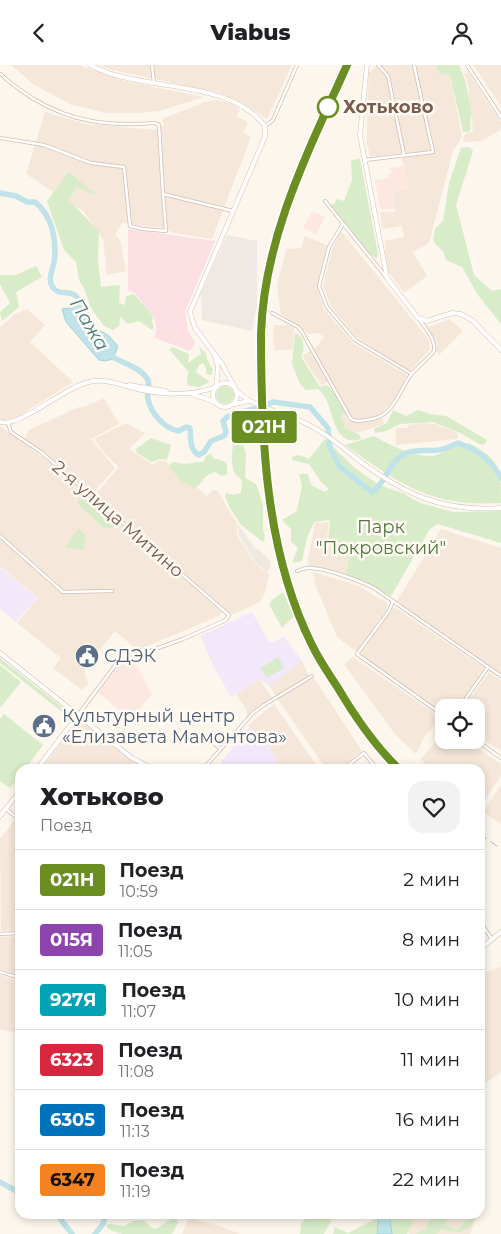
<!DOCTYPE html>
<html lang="ru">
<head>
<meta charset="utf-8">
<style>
  :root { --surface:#fff; --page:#f2f2f2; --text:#202124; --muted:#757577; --line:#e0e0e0 }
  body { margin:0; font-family:Montserrat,sans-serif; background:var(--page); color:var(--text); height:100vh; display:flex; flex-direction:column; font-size:19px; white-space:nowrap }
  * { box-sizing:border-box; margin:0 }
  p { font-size:16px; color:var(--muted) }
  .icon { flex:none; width:28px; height:28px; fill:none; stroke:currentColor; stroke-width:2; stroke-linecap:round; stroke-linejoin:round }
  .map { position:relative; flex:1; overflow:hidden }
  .side { position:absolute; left:15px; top:699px; width:470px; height:455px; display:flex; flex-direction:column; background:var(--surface); border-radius:15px; box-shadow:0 2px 8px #0003 }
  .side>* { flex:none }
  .badge { padding:0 10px; border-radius:4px; font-size:18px; line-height:32px }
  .controls { position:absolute; left:435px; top:634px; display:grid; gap:10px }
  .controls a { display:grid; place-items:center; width:50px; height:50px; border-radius:10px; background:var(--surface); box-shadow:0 2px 8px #0003; font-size:25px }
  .map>.badge { position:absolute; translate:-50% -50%; box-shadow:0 0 0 2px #fff }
  .round { display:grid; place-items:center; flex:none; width:52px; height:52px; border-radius:15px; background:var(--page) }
  .head { display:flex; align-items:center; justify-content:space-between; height:85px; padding:0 25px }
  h1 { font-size:24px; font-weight:800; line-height:38px }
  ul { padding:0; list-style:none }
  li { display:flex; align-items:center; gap:15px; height:60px; padding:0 25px; border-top:1px solid var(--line) }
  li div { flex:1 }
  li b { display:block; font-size:19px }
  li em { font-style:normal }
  li .badge { min-width:55px; font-weight:700; text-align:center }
  header { display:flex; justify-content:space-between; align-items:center; height:65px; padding:0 25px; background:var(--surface); font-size:22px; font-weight:800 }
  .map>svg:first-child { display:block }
  .residential { fill:#f5e8da }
  .commercial { fill:#fde8e0 }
  .industrial { fill:#efe9e4 }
  .education { fill:#f3e8fa }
  .medical { fill:#fbdfe3 }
  .green { fill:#d8ecc9 }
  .water { fill:#bfe3e8; stroke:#a5d3da }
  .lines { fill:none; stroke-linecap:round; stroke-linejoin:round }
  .stream { stroke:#a5d3da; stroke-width:1 }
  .river { stroke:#bfe3e8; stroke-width:5.5 }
  .minor-casing { stroke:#d1beb0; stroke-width:4 }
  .tertiary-casing { stroke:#d1beb0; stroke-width:5 }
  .secondary-casing { stroke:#d6c0b0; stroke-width:5 }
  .minor { stroke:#fff; stroke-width:2.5 }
  .tertiary { stroke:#fff; stroke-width:4 }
  .secondary { stroke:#fff; stroke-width:4 }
  .rail { stroke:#b9a8c9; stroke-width:1; stroke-dasharray:8 5; stroke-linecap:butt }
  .line-casing { stroke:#fff; stroke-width:11 }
  .line { stroke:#6b8e23; stroke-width:8 }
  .stop-dot { fill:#fff; stroke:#6b8e23; stroke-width:2.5 }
  .labels { text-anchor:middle; stroke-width:5; stroke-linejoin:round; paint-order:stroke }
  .stop-label { font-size:18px; font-weight:bold; fill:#7a5c4d; stroke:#fffaf3; text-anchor:start }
  .street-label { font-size:18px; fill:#7a5c4d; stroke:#fffaf3 }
  .park-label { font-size:18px; fill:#537a41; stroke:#fffaf3 }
  .service-label { font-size:18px; fill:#4e5e75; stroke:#fffaf3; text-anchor:start }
  .water-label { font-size:19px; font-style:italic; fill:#437c86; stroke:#fffaf3 }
</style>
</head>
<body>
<header><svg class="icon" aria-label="back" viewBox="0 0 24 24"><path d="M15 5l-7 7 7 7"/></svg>Viabus<svg class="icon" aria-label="person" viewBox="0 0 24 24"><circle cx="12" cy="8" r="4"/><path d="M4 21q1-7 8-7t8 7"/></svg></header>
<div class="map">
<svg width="501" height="1169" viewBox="0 0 501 1169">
  <rect width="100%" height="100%" fill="#fdf6ec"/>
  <g class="residential">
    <polygon points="11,0 79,0 124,16 204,32 160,46 139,48 106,48 70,39 33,19"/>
    <polygon points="99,0 292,0 267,54 244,39 220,28 113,5"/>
    <polygon points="377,0 436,0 438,8 450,9 462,72 453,86 429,178 413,187 427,211 404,228 386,204 385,176 404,172 402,161 382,164 380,147 395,147 392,126 409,124 401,88 370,92 367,78 367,37 369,8"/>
    <polygon points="473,0 501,0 501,41 482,13"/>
    <polygon points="468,7 501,57 501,64 482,76 463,77 464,70 473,66 468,20 464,9"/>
    <polygon points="217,35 231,39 240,45 236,52 248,57 243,68 251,72 212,174 174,168 162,163 122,158 115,170 120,175 126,206 107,210 103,174 83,146 26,109 45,47 86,59 159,65 164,59 162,54 205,37"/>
    <polygon points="341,166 429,275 430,284 410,306 356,272 330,240 323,221 332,184"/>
    <polygon points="305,171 327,180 317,222 324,244 353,278 407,310 394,336 375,353 356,354 351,352 314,285 324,272 319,268 307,269 300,261 281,249 277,221 286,184 301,183"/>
    <polygon points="27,244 45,260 30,277 73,317 19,351 3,355 0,354 0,262 15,249"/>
    <polygon points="449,254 463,266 439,290 436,286 437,280 434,272 427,263"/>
    <polygon points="274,260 294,261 293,284 275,286 273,275"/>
    <polygon points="310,286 329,316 322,321 302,291"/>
    <polygon points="104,333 119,359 91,374 115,403 92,429 24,374 29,365 79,342 84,342"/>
    <polygon points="345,348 348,355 356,358 383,353 384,359 361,367 353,368 346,364 341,350"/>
    <polygon points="126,358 145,368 129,384 153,400 158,396 165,396 207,431 213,425 217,425 238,460 236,462 238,465 236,469 256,499 269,509 265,528 260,537 234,549 228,547 94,431 119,402 104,388 94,374"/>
    <polygon points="423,358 435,359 458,368 458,374 396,380 396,363 408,363 408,360"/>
    <polygon points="0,361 52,399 222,547 219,551 136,586 132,580 115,566 84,605 88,618 82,625 53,603 61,593 17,558 38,533 0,501"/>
    <polygon points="329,457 326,479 340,477 343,482 349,494 346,509 307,500 315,458"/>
    <polygon points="441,464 501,483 501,610 397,536"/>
    <polygon points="313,507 357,520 387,538 387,544 357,587 337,572 315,519"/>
    <polygon points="394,542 484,603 458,642 444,642 444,649 360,589"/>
    <polygon points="353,592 441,653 424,672 416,689 394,668 344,599"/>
    <polygon points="302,596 309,611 276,632 269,620"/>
    <polygon points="489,607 501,615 501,686 476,670 476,642 464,642"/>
    <polygon points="309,612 314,613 362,686 339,704 326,704 277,633"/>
    <polygon points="260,615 273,634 246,656 246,644 236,629"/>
    <polygon points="274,639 319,704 271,704 277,697 267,681 264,683 248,660"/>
    <polygon points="80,653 132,694 152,704 41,704"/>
    <polygon points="444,666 444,675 465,675 501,699 501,711 480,742 480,704 431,704 421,694"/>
    <polygon points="501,720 501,759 483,747"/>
    <polygon points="15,755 20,759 20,865 1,866 0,774"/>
    <polygon points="20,871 20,910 0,904 0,872"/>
    <polygon points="501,901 501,1007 480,1022 480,925 483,924 480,920 480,910"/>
    <polygon points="0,910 20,917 20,969 0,964"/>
    <polygon points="408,1149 473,1149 476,1153 470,1169 409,1169 404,1161"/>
    <polygon points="189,1153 216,1160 241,1169 182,1169"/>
  </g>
  <g class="commercial">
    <polygon points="404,101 409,124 392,126 394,144 380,144 375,115 389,113 388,109 391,109 390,103"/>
    <polygon points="312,146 325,152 316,169 303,163"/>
    <polygon points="132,593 152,629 132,653 130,653 97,627 116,601"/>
  </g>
  <g class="industrial">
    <polygon points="227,170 257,176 257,241 252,266 202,255 201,229"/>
    <polygon points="239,460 256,485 258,483 271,497 268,507 256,498 238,469 239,465 237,462"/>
  </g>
  <g class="education">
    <polygon points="0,502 37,533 16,557 0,544"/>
    <polygon points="252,547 270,578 284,572 302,596 269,620 260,615 231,632 214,602 200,571"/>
    <polygon points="250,661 263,680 267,678 278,696 270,704 221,704 218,701"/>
  </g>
  <polygon class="medical" points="128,164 215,176 185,247 188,265 195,278 190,286 155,273 156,263 154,252 135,228 128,226"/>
  <g class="green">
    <path d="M436 0H459C466 15 468 28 471 44 472 51 469 55 471 64L468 67H463L450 10 438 8Z"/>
    <polygon points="469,82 473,86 456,140 474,210 492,226 501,224 501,259 478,230 462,202 446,195 443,186 435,179 433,174 435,164 443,156 449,118 461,83"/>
    <polygon points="360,94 378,189 377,194 371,190 330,140 334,139 337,134 344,136 352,115 351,95"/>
    <polygon points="68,107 98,131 76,122 69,135 99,167 98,195 101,222 120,220 119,238 125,240 126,231 134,229 153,251 152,257 154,262 152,265 139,256 128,259 120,252 119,261 113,265 104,261 91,243 84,223 79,215 76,197 64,185 47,136"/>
    <polygon points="36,201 42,212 16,227 19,242 2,256 0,247 10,238 0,219 0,210 16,210"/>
    <path d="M295 268C304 271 306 284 301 292L320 322 326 320C336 326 340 339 345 348L341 350 346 364 360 370 361 374C329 384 336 336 318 324L306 325 300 319 292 299Z"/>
    <polygon points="173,282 189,289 188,298 201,289 199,282 206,288 207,294 213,305 211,310 206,309 206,303 203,298 199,300 196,307 210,317 199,322 187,320 188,306 169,284"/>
    <circle cx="225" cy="330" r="9"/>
    <polygon points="393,345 406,351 418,345 429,349 446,351 487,375 485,379 481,380 458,367 433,357 400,359 386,366 375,368 374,364 387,358"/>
    <path d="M374 371C389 380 420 395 437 390 444 387 452 383 459 380L464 383 469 378C501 395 501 404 501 438 430 442 401 420 345 380Z"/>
    <path d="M236 372H240L246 388 245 413 256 419 263 439V464L265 472 263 477 241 460 230 443 225 432 226 428 233 430 241 428 242 416C241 413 236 410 234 407 231 397 231 381 236 372Z"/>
    <polygon points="151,373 171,380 167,395 159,394 152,397 137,388 136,384"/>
    <polygon points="325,374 355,403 379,420 403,428 420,438 454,447 501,446 501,478 438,459 430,464 391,531 346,509 349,494 338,476 328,477 330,455 314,457 307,473 302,496 292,498 298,483 291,477 291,464 282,455 297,446 302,420 299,409 308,409 311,420 325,427 329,424 321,417 309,399 292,395 292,392 299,390 309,394"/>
    <path d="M211 389 213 393 224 396 227 400V410L222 411 215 407C200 412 203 420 194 423L180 415 170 402 171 398 175 397C188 401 190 397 203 397L207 390Z"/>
    <polygon points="84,428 115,455 112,464 103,462 79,440 78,436"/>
    <polygon points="79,463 86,471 84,485 65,482"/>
    <polygon points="283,527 294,551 282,563 269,539 272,535"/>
    <polygon points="278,592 284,603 267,613 261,603"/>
    <polygon points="0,593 66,645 66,650 0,598"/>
    <polygon points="0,600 21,617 0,643"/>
    <polygon points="4,649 43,680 25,704 20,704 20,710 10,723 0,716 0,654"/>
    <polygon points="309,1149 331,1149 333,1152 324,1169 300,1169 301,1159"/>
    <polygon points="391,1149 413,1149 412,1159 407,1169 392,1169 390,1154"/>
    <path d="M433 1149H441L442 1152 446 1149H454L446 1154V1160L457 1165 469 1153 475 1154C466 1169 458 1169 441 1164L436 1169H416L425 1164Z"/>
    <polygon points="379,1152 377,1169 333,1169 335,1162 348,1168"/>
    <polygon points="172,1153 177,1154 178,1158 172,1169 122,1169 108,1164 106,1160 110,1159 124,1161 133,1156 143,1155 151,1162 156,1164"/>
  </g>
  <g class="water">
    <polygon points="77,237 85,239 93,262 108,270 118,281 113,294 105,296 99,295 66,257 62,244 70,243"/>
    <polygon points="379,1149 391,1149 390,1154 392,1169 377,1169"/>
  </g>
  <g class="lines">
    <polyline class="stream" points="89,251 91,250"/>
    <g class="river">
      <path d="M0 128 16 131 27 137H35C53 151 57 177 54 198 52 206 48 214 52 221 61 236 76 217 82 244"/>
      <path d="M109 290C120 297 138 301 146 312 152 318 146 327 148 334 151 349 165 364 179 366L186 362 190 363C191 373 189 385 199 390L204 387 211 376 224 371 226 367 223 356 227 352 240 347 263 342 273 337 310 342 328 363 330 383 340 402 372 427C383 422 389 397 404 389 418 382 431 388 443 384 448 383 453 380 458 378 476 384 492 396 501 413"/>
      <polyline points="0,1117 20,1128"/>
      <polyline points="64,1149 61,1155 72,1169"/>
      <polyline points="95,1169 103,1159 106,1149"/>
    </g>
    <g class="minor-casing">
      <g id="minor">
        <polyline points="152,0 154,18"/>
        <polyline points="378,0 388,11 404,90"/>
        <polyline points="467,0 501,52"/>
        <path d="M1 9C10 19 21 25 32 33 73 58 108 61 155 58L159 60 163 129 233 146"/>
        <polyline points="265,61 273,55 297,0"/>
        <polyline points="0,73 44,80 91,98 124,102 130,161 143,164 166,166 163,129"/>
        <polyline points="365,95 433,87 414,0"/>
        <polyline points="325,136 386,212"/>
        <polyline points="343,159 329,182 319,221 327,242 355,275 412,309"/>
        <path d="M272 248 298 262 302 267 351 354C356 357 360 356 366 355 393 353 397 330 410 311 417 302 427 295 434 286 436 274 425 263 419 254"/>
        <polyline points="8,358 11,367 41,387 229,550 226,555 183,574 117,598 78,650"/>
        <polyline points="0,471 63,527 112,526"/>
        <path d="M297 506C300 505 305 503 308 503 324 502 360 516 374 523L501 611"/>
        <polyline points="393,536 389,546 357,589 444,651"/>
        <polyline points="460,642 488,602"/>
        <polyline points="476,675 501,693"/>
        <polyline points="213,678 220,683"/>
        <polyline points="203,704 253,648 264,640 312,611"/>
        <polyline points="343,704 364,688 377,704"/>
        <polyline points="6,744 20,755"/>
        <polyline points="480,857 492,874"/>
        <polyline points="0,869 20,868"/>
        <polyline points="0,907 20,913"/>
      </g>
    </g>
    <g class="tertiary-casing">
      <g id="tertiary">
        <polyline points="129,320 166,326"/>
        <polyline points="192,329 215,337"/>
        <path d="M0 357C20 363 64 322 89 317 106 313 121 320 137 324 162 330 192 331 216 322"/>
        <polyline points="0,588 132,693 153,704"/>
        <polyline points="37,704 78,650"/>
        <polyline points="0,751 20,726"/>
        <polyline points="480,884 501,867"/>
      </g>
    </g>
    <g class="secondary-casing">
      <g id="secondary">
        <path d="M90 0C141 28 227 12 265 61V72L190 247 195 263 222 299 235 323"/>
        <polyline points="367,0 360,70 387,213 418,253 427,256 452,248 461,249 473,256 501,285"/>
        <polyline points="215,292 218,302 216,322"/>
        <circle cx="225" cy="330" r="12"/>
        <path d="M236 325C254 344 284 346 307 359 325 368 341 381 357 394 404 429 441 447 501 443"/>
        <polyline points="234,339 249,336"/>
      </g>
    </g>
    <use href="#minor" class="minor"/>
    <use href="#tertiary" class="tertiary"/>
    <use href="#secondary" class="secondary"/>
    <g class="rail">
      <path d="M351 0C323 61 291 124 276 190 263 248 263 291 266 349 268 408 274 468 293 524 304 558 321 589 340 620 357 649 379 680 404 704"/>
      <polyline points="480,769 501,784"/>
    </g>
  </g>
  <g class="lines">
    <g class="line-casing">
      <path id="line" d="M347 0C308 87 264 172 261 269 261 373 265 486 312 580 319 595 329 609 338 623 354 650 376 682 399 704"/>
    </g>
    <use href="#line" class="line"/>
  </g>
  <defs>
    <g id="civic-disc" transform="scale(1.25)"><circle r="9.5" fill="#5c6f8a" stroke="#fffaf3"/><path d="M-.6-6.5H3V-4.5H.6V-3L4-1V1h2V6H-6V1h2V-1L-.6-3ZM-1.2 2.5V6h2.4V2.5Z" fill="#fff"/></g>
  </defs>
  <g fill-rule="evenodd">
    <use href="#civic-disc" x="87" y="591"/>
    <use href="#civic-disc" x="44" y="661"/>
  </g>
  <circle class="stop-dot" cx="328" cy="42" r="10"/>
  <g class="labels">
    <g class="stop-label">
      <text x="343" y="48">Хотьково</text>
    </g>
    <g class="street-label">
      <text transform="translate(118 454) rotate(41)" y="6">2-я улица Митино</text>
    </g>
    <g class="park-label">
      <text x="381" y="468">Парк<tspan x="381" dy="21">"Покровский"</tspan></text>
    </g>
    <g class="service-label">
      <text x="104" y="597">СДЭК</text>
      <text x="62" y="657">Культурный центр<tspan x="62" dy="21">«Елизавета Мамонтова»</tspan></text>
    </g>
    <g class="water-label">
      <text transform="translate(90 259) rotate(59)" y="7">Пажа</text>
    </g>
  </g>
</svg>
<div class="controls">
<a><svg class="icon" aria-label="locate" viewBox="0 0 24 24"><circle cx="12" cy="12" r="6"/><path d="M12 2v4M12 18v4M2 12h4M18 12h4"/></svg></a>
</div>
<b class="badge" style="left:264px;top:362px;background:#6b8e23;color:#fff">021Н</b>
<section class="side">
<div class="head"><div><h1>Хотьково</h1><p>Поезд</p></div><a class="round"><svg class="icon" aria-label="heart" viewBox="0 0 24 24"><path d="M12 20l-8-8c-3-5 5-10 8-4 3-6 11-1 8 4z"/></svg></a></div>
<ul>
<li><span class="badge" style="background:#6b8e23;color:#fff">021Н</span><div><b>Поезд</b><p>10:59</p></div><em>2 мин</em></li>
<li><span class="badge" style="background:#8e44ad;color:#fff">015Я</span><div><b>Поезд</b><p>11:05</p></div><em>8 мин</em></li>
<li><span class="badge" style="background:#00a3b4;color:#fff">927Я</span><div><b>Поезд</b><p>11:07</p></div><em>10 мин</em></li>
<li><span class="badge" style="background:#d7263d;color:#fff">6323</span><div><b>Поезд</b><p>11:08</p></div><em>11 мин</em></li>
<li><span class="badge" style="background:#0072bc;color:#fff">6305</span><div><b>Поезд</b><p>11:13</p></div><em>16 мин</em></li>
<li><span class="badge" style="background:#f58220;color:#111">6347</span><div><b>Поезд</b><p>11:19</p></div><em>22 мин</em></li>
</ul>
</section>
</div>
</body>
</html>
